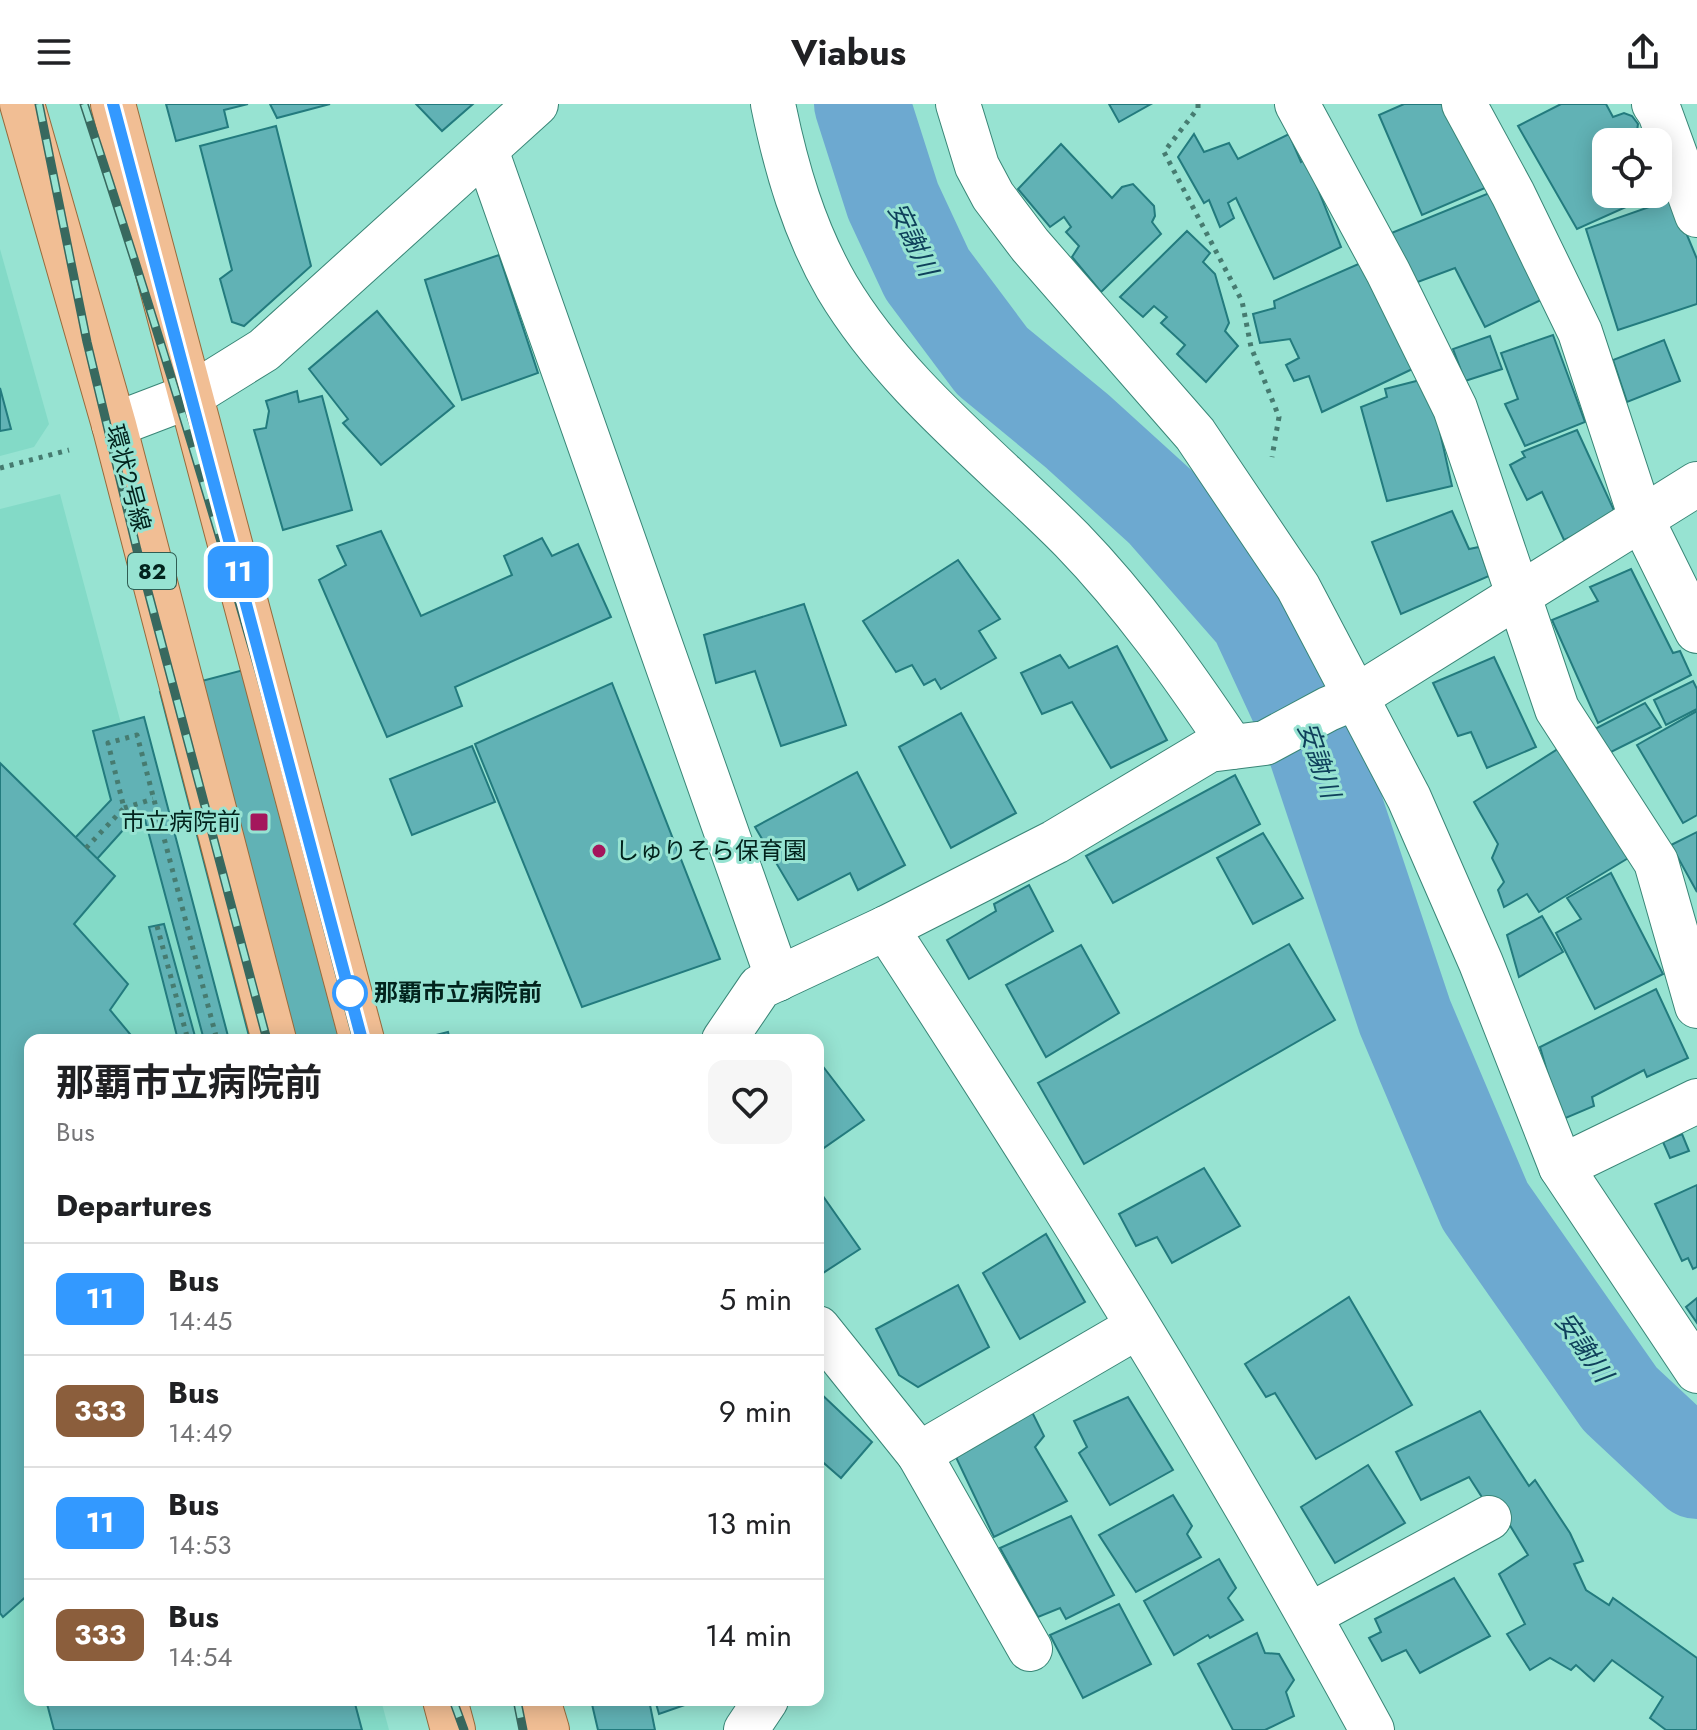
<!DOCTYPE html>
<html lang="en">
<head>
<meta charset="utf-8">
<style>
  :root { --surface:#fff; --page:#f6f6f6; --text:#202124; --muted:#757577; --line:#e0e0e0 }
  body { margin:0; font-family:Jost,"Noto Sans JP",sans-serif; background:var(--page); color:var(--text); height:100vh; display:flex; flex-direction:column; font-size:30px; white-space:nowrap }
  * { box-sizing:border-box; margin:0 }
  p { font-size:26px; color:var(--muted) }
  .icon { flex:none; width:44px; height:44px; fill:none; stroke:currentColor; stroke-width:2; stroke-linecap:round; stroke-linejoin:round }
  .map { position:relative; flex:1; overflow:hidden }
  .details { position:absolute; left:24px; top:930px; width:800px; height:672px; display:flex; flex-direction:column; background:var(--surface); border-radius:16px; box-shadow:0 4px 20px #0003 }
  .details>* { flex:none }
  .badge { padding:0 16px; border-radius:12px; font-size:28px; line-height:52px }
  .fabs { position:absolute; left:1592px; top:24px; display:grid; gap:16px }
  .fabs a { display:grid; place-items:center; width:80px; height:80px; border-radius:16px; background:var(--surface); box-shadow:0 4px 20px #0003; font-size:40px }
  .map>.badge { position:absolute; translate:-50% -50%; box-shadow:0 0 0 4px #fff }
  h2 { padding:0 32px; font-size:30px; line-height:72px }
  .round { display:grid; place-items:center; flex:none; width:84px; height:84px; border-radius:16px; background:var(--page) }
  .headline { display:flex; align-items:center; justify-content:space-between; height:136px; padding:0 32px }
  h1 { font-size:38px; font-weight:700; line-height:60px }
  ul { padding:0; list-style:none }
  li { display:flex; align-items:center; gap:24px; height:112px; padding:0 32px; border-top:2px solid var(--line) }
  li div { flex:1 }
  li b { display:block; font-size:30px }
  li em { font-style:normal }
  li .badge { min-width:88px; font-weight:700; text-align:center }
  header { display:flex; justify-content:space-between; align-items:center; height:104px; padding:0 32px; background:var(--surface); font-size:36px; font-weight:700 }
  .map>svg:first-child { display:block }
  .built { fill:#83dac7 }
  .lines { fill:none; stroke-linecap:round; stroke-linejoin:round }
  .river { stroke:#6da9d0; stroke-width:96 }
  .building { fill:#61b2b5; stroke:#237b7e; stroke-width:2 }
  .minor-casing { stroke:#398677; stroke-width:46 }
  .major-casing { stroke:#976b3c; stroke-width:46 }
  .path { stroke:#467b70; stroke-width:5; stroke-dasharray:4 6; stroke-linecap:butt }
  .minor { stroke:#fff; stroke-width:44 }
  .major { stroke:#f1be94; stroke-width:44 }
  .rail-casing { stroke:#38695f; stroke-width:9 }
  .rail { stroke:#97e3d2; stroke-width:6; stroke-dasharray:18; stroke-linecap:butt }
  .line-casing { stroke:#fff; stroke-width:18 }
  .line { stroke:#39f; stroke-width:12 }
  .poi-dot { fill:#a4165c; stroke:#97e3d2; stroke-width:3 }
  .stop-dot { fill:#fff; stroke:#39f; stroke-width:4 }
  .labels { text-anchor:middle; stroke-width:6; stroke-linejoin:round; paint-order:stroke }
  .shield { fill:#97e3d2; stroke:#2f5d53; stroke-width:2 }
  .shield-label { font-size:22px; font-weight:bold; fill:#02231d }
  .street-label { font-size:24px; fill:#02231d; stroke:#97e3d2 }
  .poi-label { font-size:24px; fill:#02231d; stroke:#97e3d2; text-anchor:end }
  .stop-label { font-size:24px; font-weight:bold; fill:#02231d; stroke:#97e3d2; text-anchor:start }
  .water-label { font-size:26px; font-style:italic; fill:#0f405b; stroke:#97e3d2 }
</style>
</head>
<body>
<header><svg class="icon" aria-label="menu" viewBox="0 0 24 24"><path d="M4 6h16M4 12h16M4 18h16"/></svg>Viabus<svg class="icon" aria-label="share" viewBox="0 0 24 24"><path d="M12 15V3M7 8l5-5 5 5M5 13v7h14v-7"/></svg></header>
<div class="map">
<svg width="1697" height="1626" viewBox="0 0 1697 1626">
  <rect width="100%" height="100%" fill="#97e3d2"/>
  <g class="built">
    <polygon points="0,145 49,320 34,343 0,352"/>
    <polygon points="60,390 205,936 30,936 30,1596 381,1596 389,1626 0,1626 0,405"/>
  </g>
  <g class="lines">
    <polyline class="river" points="862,0 893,97 927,170 992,257 1077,327 1164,406 1257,512 1308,622 1405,913 1485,1102 1620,1295 1697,1367"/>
  </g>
  <g class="building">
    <polygon points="166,0 248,0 224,6 228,23 176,37"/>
    <polygon points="270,0 330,0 277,14"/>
    <polygon points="416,0 473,0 442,27"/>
    <polygon points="1109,0 1151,0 1119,18"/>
    <polygon points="1404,0 1450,0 1492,81 1422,111 1379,11"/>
    <polygon points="1561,0 1606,0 1613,13 1624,9 1632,12 1638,20 1636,34 1628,38 1606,38 1606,90 1632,90 1635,99 1577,125 1518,22"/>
    <polygon points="276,22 311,162 244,222 232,218 220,175 232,166 200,42"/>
    <polygon points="1194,30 1204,48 1229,39 1238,55 1289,30 1301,58 1306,55 1341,143 1274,175 1236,94 1228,99 1234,114 1220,123 1209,96 1204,99 1178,53"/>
    <polygon points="1061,40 1112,94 1122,83 1133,80 1154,102 1155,112 1152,118 1161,130 1101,188 1072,153 1079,142 1066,128 1071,123 1064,113 1050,123 1018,85"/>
    <polygon points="1499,85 1541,196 1485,223 1455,164 1415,179 1389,130"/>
    <polygon points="1672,95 1697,155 1697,200 1618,226 1586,125"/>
    <polygon points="1187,127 1210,149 1203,158 1215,170 1229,219 1225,227 1238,242 1206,278 1177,250 1185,241 1161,219 1167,213 1154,202 1143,213 1120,193"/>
    <polygon points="499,151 538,269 462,296 425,176"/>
    <polygon points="1363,158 1425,259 1322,308 1309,272 1294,277 1286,261 1299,254 1290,235 1260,239 1253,210 1275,204 1274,197"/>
    <polygon points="377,207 454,302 381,361 343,319 348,315 309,265"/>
    <polygon points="1553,231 1585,318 1525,342 1505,300 1518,295 1501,249"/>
    <polygon points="1490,232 1502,265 1465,277 1453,245"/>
    <polygon points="1664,236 1680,277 1627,298 1613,256"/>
    <polygon points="1428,274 1452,382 1387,397 1361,303 1387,293 1385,285"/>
    <polygon points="0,284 11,325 0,327"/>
    <polygon points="297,287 299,298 322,292 352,406 283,426 254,326 266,324 269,307 266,297"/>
    <polygon points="1577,326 1617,413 1564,436 1542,388 1527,396 1510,361 1525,353 1522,348"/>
    <polygon points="1452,407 1469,445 1479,443 1489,472 1401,510 1372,438"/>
    <polygon points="381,427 421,512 512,471 504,452 542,434 552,452 578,440 611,513 455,583 462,602 387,633 319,476 346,461 337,442"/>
    <polygon points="958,456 1000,515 979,527 996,554 941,585 935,575 924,581 912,561 896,568 863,517"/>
    <polygon points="1631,465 1673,549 1680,547 1691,571 1598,619 1552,516 1598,497 1590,483"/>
    <polygon points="804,500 846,621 781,642 755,567 716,579 704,531"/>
    <polygon points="1117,542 1167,636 1111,664 1072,598 1042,610 1021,569 1060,551 1069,564"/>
    <polygon points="1494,553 1536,643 1487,664 1471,628 1458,632 1433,579"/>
    <polygon points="270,559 369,936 250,936 160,588"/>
    <polygon points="1693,577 1697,585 1697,605 1666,621 1654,596"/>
    <polygon points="612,579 720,855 582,903 475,640"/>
    <polygon points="1645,599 1661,623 1603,652 1589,628"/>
    <polygon points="1697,607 1697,711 1683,719 1637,641"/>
    <polygon points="961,609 1016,709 951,744 899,643"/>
    <polygon points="144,613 229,936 204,936 144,712 133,715 97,755 75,734 111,696 93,627"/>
    <polygon points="472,642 495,698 412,731 390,675"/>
    <polygon points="1561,643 1630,753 1539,808 1527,790 1504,803 1498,786 1504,778 1492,754 1498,740 1474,698"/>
    <polygon points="0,659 115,772 74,820 128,880 110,906 135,936 30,936 30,1489 3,1513 0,1509"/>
    <polygon points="857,668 905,761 858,786 850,769 798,796 755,723"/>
    <polygon points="1235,671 1260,720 1113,799 1086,752"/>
    <polygon points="1697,728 1697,788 1671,741"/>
    <polygon points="1263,729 1303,794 1253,820 1217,754"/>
    <polygon points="1611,769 1663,870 1595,905 1556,829 1581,815 1567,794"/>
    <polygon points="1029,781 1053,827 969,875 947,836 996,807 994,800"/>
    <polygon points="1542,812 1563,848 1519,873 1507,831"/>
    <polygon points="164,820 196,936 178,936 149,823"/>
    <polygon points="1289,840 1335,916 1084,1060 1038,979"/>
    <polygon points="1081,841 1119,909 1046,953 1006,881"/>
    <polygon points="1656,885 1688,954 1647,973 1644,966 1592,993 1594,1002 1561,1016 1540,943"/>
    <polygon points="448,928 450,936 420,936 420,935"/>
    <polygon points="818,956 864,1016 818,1048"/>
    <polygon points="1682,1030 1689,1047 1670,1054 1663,1038"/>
    <polygon points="1204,1064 1240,1122 1172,1159 1157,1133 1136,1142 1119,1110"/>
    <polygon points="1697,1081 1697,1163 1693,1165 1688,1154 1682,1157 1655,1100"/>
    <polygon points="818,1085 860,1145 823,1169 818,1161"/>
    <polygon points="1046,1130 1085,1198 1020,1235 983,1169"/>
    <polygon points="958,1181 989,1243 918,1283 899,1271 876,1225"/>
    <polygon points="1349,1193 1412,1301 1316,1355 1275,1289 1266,1293 1245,1260"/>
    <polygon points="1697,1194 1697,1219 1686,1203"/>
    <polygon points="818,1287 872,1338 841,1374 818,1354"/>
    <polygon points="1128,1293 1173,1366 1110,1401 1079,1349 1087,1343 1074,1317"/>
    <polygon points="1031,1306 1044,1332 1035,1343 1067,1397 994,1433 953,1347"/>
    <polygon points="1480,1307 1529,1382 1535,1376 1570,1429 1583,1457 1574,1460 1586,1486 1609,1501 1613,1494 1697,1554 1697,1626 1666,1626 1650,1614 1663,1593 1612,1556 1594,1577 1576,1561 1571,1566 1550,1554 1530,1566 1507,1530 1525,1520 1499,1470 1528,1451 1498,1402 1489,1404 1469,1373 1421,1396 1396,1348"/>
    <polygon points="1368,1361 1405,1419 1335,1459 1301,1403"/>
    <polygon points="1173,1391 1192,1422 1187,1430 1201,1453 1136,1488 1099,1431"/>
    <polygon points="1071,1412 1114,1491 1066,1515 1060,1504 1038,1513 1000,1444"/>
    <polygon points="1219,1455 1236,1484 1228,1494 1243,1516 1210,1534 1208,1531 1174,1551 1144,1497"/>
    <polygon points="1454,1474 1490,1532 1420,1569 1406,1546 1382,1557 1369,1534 1381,1528 1375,1515"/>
    <polygon points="1119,1500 1151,1560 1083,1594 1050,1531"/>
    <polygon points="1257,1529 1265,1549 1279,1550 1294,1576 1286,1588 1294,1612 1265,1626 1233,1626 1198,1560"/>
    <polygon points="46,1596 354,1596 362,1626 54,1626"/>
    <polygon points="591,1596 649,1596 655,1626 598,1626"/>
    <polygon points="655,1596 699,1596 659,1610"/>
  </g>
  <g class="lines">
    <g class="minor-casing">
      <g id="minor">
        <path d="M773 0C786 64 804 126 837 183 896 282 992 355 1072 436 1133 499 1183 570 1232 643"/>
        <polyline points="958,0 977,62 993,92 1030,141 1195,330 1298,483 1409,694 1481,859 1561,1063 1697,1267"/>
        <polyline points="1297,0 1388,168 1455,304 1557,605 1656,758 1697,902"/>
        <polyline points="1464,0 1513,90 1580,228 1641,414 1697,527"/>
        <polyline points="1654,0 1660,9 1697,111"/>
        <polyline points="486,46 778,875"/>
        <polyline points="114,321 190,292 264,246 536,0"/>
        <path d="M886 824C1056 1085 1223 1351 1372 1626"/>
        <polyline points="724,936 760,883 886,824 1055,738 1209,646 1265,639 1328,605 1354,594 1697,380"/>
        <polyline points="1561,1063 1697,997"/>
        <polyline points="818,1224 919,1350 1137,1223"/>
        <polyline points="919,1350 1030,1545"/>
        <polyline points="1310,1511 1489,1414"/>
        <polyline points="746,1626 766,1596"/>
      </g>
    </g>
    <g class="major-casing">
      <g id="major">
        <polyline points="22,0 114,321 274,936"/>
        <polyline points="113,0 362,936"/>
        <polyline points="445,1596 453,1626"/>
        <polyline points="538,1596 547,1626"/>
      </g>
    </g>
    <g class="path">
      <polyline points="1198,0 1198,4 1164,48 1242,197 1251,243 1279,313 1272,353"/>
      <polyline points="0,364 69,346"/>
      <polyline points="124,704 153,695"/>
      <polyline points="86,744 124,704 108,639 137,631 217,936"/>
      <polyline points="157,822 188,936"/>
    </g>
    <use href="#minor" class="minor"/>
    <use href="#major" class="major"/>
    <g class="rail-casing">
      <g id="rail">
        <polyline points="39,0 87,238 137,446 267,936"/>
        <path d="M84 0C146 188 204 377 259 567 293 690 324 813 357 936"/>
        <polyline points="453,1596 464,1626"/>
        <polyline points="517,1596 523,1626"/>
      </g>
    </g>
    <use href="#rail" class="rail"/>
  </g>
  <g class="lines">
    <g class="line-casing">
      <polyline id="line" points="113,0 362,936"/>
    </g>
    <use href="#line" class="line"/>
  </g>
  <g class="poi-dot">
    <rect x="249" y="708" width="20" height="20" rx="4"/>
    <circle cx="599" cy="747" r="8"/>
  </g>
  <circle class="stop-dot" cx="350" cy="889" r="16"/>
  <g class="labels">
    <rect class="shield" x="128" y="449" width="48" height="36" rx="6"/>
    <g class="shield-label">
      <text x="152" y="475">82</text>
    </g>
    <g class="street-label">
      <text transform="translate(128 374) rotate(75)" y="8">環状2号線</text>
    </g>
    <g class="poi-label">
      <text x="241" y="726">市立病院前</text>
      <text x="615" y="755" text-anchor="start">しゅりそら保育園</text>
    </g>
    <g class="stop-label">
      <text x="374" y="897">那覇市立病院前</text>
    </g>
    <g class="water-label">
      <text transform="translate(913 135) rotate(64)" y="9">安謝川</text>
      <text transform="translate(1319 656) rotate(71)" y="9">安謝川</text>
      <text transform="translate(1584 1243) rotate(55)" y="9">安謝川</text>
    </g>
  </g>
</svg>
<div class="fabs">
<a><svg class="icon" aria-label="locate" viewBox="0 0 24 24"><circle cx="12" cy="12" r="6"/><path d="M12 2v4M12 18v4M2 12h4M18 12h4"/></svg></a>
</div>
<b class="badge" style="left:238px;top:468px;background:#39f;color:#fff">11</b>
<section class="details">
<div class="headline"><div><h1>那覇市立病院前</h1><p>Bus</p></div><a class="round"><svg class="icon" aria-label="heart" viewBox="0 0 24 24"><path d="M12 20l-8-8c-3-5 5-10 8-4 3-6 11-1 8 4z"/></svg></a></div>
<h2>Departures</h2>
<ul>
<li><span class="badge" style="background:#39f;color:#fff">11</span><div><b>Bus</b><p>14:45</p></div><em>5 min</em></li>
<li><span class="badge" style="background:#8b5e3c;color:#fff">333</span><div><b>Bus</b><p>14:49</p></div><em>9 min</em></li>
<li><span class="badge" style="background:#39f;color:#fff">11</span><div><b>Bus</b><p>14:53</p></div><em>13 min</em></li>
<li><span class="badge" style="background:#8b5e3c;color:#fff">333</span><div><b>Bus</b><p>14:54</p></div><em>14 min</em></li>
</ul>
</section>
</div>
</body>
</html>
